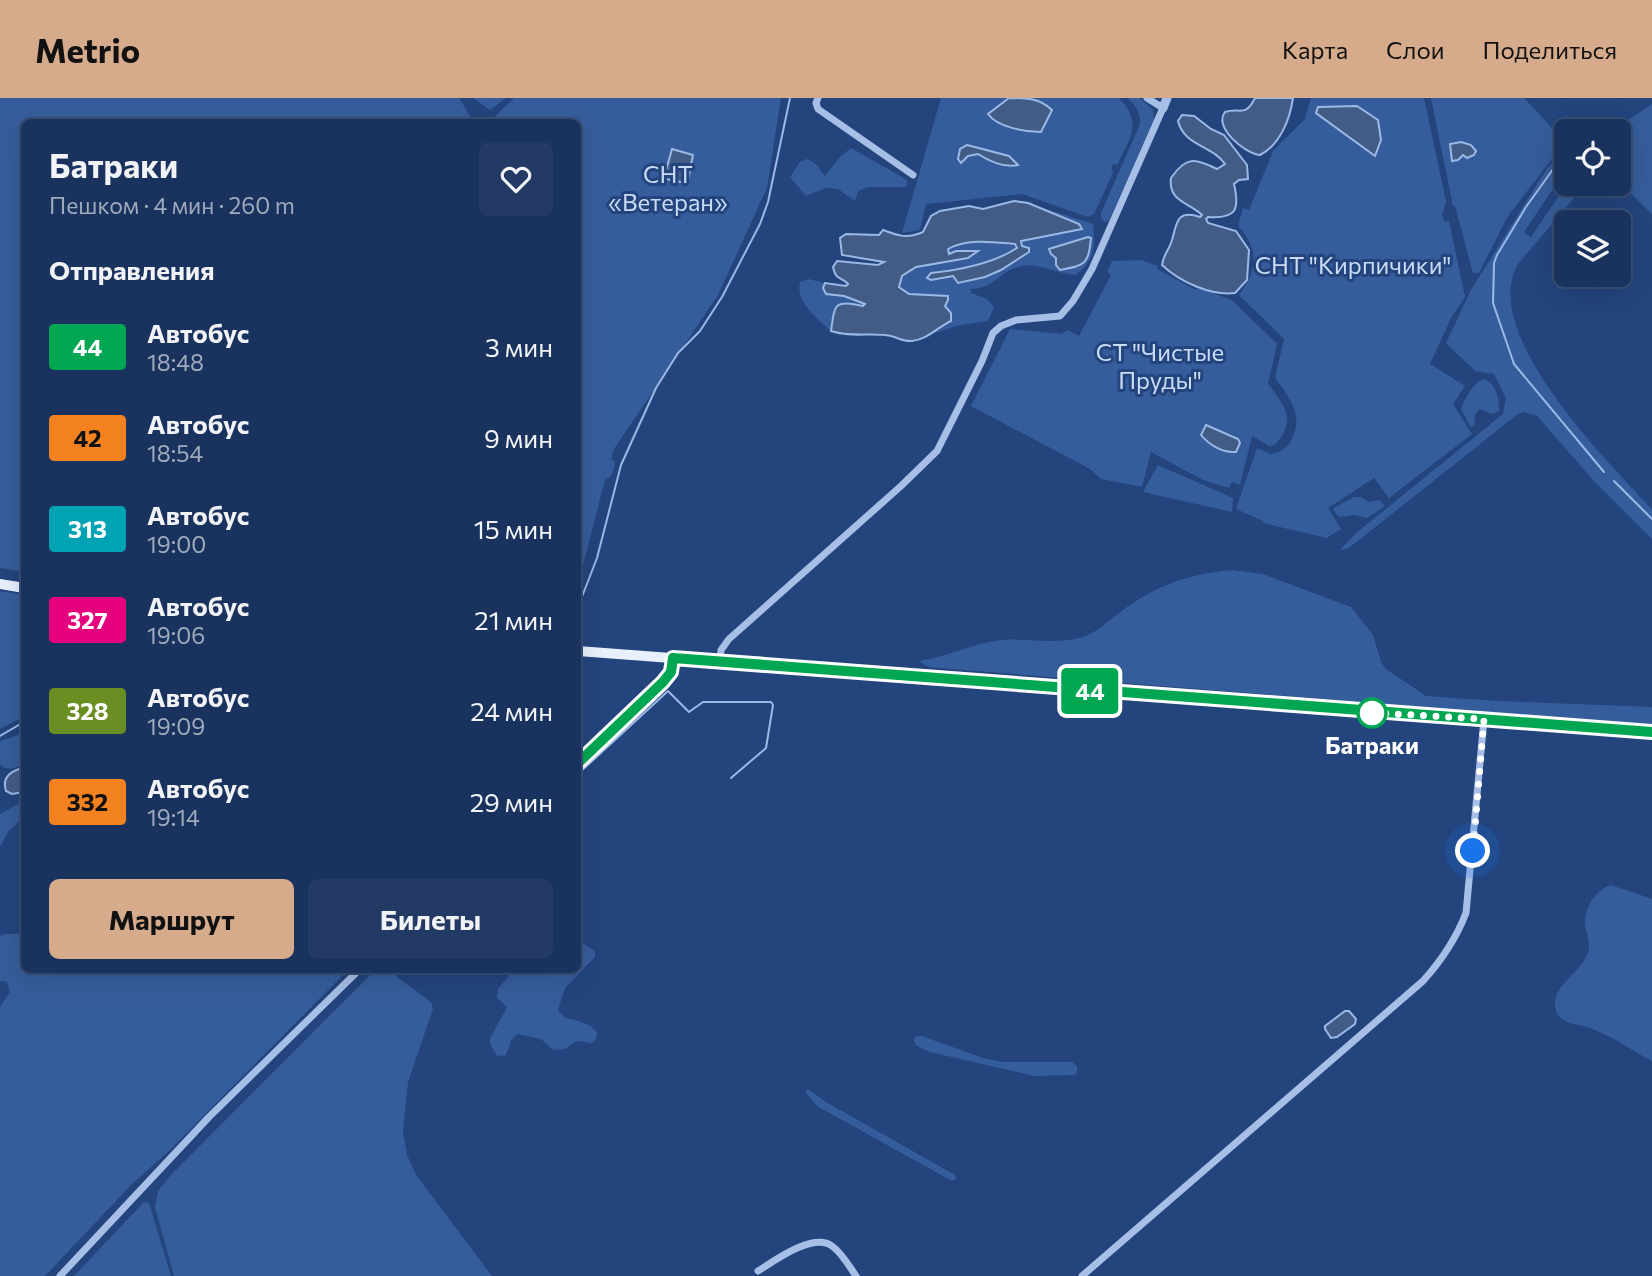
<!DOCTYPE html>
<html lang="ru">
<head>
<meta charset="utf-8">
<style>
  :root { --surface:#1a335e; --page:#233b64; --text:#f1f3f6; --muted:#9faabc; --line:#384e73; --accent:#d6ab8b }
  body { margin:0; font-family:Commissioner,sans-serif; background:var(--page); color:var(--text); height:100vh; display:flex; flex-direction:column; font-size:26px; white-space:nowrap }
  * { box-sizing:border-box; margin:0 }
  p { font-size:23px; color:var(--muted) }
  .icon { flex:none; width:38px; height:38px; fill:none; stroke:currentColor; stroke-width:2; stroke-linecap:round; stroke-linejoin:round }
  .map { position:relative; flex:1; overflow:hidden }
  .side { position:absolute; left:21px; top:21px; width:560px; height:854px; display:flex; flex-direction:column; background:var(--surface); border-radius:10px; box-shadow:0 7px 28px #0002,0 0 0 2px var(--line) }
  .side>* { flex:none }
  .badge { padding:0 14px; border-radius:5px; font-size:24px; line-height:46px }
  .fabs { position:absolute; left:1554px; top:21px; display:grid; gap:14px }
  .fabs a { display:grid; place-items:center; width:77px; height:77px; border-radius:10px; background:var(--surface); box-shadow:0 7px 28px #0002,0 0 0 2px var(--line); font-size:35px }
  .you { position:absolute; width:35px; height:35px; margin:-18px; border:5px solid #fff; border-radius:50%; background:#1a73e8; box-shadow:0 0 0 10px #1a73e833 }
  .map>.badge { position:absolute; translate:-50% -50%; box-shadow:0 0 0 4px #fff }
  h2 { padding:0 28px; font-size:26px; line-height:63px }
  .round { display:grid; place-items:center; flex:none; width:74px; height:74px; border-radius:10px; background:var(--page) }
  .headline { display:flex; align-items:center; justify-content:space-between; height:119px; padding:0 28px }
  h1 { font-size:33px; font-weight:700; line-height:52px }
  .primary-button { display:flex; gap:14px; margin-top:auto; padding:14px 28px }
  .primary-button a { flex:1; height:80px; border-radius:10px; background:var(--accent); color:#111; font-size:28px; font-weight:700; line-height:80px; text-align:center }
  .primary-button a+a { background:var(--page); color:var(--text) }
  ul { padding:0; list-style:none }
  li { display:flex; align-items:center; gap:21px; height:91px; padding:0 28px }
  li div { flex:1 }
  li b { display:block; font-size:26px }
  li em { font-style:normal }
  li .badge { min-width:77px; font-weight:700; text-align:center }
  header { display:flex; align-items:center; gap:42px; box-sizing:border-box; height:98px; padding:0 35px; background:var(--accent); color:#111 }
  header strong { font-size:33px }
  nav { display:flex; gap:38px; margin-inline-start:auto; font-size:24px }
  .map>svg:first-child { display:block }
  .green { fill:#365d9b }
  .water { fill:#435c86; stroke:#9bb9e7; stroke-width:2 }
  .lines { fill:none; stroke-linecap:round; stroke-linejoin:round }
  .stream { stroke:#9bb9e7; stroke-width:2 }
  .minor { stroke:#a7bfe6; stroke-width:7 }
  .tertiary { stroke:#a7bfe6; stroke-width:9 }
  .primary { stroke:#e8effd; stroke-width:10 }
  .line-casing { stroke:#fff; stroke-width:16 }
  .line { stroke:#00a651; stroke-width:10 }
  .walk { stroke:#fff; stroke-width:7; stroke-dasharray:0 12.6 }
  .stop-dot { fill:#fff; stroke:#00a651; stroke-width:3.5 }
  .labels { text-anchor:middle; stroke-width:6; stroke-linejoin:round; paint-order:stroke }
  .park-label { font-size:24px; fill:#cadbf5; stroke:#23447d }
  .stop-label { font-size:24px; font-weight:bold; fill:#fff; stroke:#23447d }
</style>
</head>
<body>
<header>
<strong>Metrio</strong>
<nav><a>Карта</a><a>Слои</a><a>Поделиться</a></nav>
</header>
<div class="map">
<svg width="1652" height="1178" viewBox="0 0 1652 1178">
  <rect width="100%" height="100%" fill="#23447d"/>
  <g class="green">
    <polygon points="0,0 459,0 474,24 24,24 24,474 0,470"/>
    <polygon points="473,0 506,0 490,12"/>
    <path d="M514 0H781L767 90 718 197 614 351 611 361 615 364C614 372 612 379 605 382L578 487V24H489Z"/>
    <path d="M941 0H1119C1143 25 1130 40 1117 67L1113 66 1111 70 1113 75 1094 116 1088 119 1022 96 926 106 920 132 902 135Z"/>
    <path d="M1127 0H1140L1153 12 1154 21 1109 122 1105 124 1101 121V115L1140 26C1140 13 1136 8 1127 0Z"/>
    <path d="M1311 0H1424L1446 103 1442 118 1445 124 1449 123 1465 199 1451 220 1430 266 1465 288 1453 306 1472 336 1389 400 1374 380 1328 410 1341 431 1327 440 1263 425V423L1236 411 1257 350 1270 356C1280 355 1287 350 1292 341 1304 317 1289 299 1275 280L1284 241 1239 197C1257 173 1260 151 1238 128L1243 110 1249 112 1273 53 1305 21Z"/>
    <polygon points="1431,0 1524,0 1565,44 1508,118 1479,175 1473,175 1455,108 1453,108"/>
    <polygon points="1652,6 1652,116 1619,84 1619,33 1612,33"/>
    <path d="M1566 49V82L1561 79 1524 134 1531 139 1567 86H1586L1518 166C1478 235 1608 364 1652 411V441L1594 383 1537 318 1524 314 1518 316 1359 442 1347 451 1340 452 1355 436 1503 316 1506 300 1494 276 1475 273 1446 245 1471 192 1546 72Z"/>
    <polygon points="851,50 907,82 906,89 868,89 858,93 855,103 838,91 826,90 806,98 790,79 800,64 807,61 816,66 825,78 840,59"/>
    <path d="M1028 105 1093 126C1096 148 1094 164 1075 177 1055 175 1034 162 1015 170 996 177 995 190 970 191L971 195 987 201 994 209 988 223 960 227 929 237 939 232 945 226V208L948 198 909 196 899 189 901 179 916 169 968 160 948 156V152C967 140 993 144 1014 146L1017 150 973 169 931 175 927 179 1017 161 1028 155 1022 148 1021 143 1035 138H1050L1053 116Z"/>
    <path d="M1141 162 1158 168 1157 171 1196 192 1198 190 1232 202 1277 246 1268 286C1285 308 1297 322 1275 347L1269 348 1252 338 1240 387 1232 384 1229 390 1203 382 1151 354 1142 389 1101 381 1090 371 971 308 1010 231 1061 236 1068 232 1079 238 1111 177 1107 174 1112 163Z"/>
    <path d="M808 181 825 185 823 190 827 196 844 198 866 205 863 208 844 204 834 211 831 233C818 221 795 204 800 184Z"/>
    <path d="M1483 281C1496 283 1499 301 1499 313L1493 316 1479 311 1475 317 1474 327 1471 330 1461 311C1465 300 1473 286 1483 281Z"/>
    <polygon points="1158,367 1233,400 1232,414 1143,394"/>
    <polygon points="1354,399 1361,399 1369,404 1380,402 1385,408 1367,420 1355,417 1339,419 1334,413 1334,410"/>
    <path d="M1232 472 1263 476 1351 509 1373 537 1381 564 1386 571 1426 598 1497 603 1652 609V628L928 569 919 563C947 559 973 545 1002 542 1028 540 1057 547 1083 539 1100 533 1112 519 1127 509 1162 485 1191 476 1232 472Z"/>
    <polygon points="0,493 24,497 24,618 0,631"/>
    <path d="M24 635V666C14 669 9 675 0 666V643Z"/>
    <polygon points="24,703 24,719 8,734 0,749 0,716"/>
    <path d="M1611 787 1652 801V963C1631 952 1608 935 1584 928 1575 926 1561 925 1557 915 1545 889 1586 874 1589 850 1590 842 1585 832 1585 824 1585 807 1597 792 1611 787Z"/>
    <polygon points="5,836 24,836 24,872 348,872 167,1055 133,1085 45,1178 0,1178 0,909 10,894 7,884 0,883 0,838"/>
    <path d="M578 842 595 853V859L565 890 558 912 565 920C577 922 589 925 597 934L596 941 592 945 577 943 565 951 556 952 552 951 541 941 517 936 511 943 506 957 497 958 490 946V941L507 909 497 900 498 891 514 872H578Z"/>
    <polygon points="375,872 388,872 431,904 433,911 408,984 403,1033 407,1057 416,1077 492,1178 174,1178 155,1109 158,1093 170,1078"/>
    <polygon points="922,938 983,960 1002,964 1072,964 1077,968 1077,974 1075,977 1034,978 930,954 917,948 914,943 915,939"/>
    <polygon points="808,991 826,1004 955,1077 956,1081 952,1083 817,1008 805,994"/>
    <polygon points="144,1104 149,1105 171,1178 74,1178"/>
  </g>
  <g class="water">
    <path d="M1009 0C1026 0 1040 0 1052 12L1041 34C1025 34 997 29 988 16Z"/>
    <path d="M1255 0H1293C1290 21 1280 47 1260 57 1244 55 1213 29 1225 14 1240 9 1245 20 1255 0Z"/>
    <polygon points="1357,8 1378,22 1381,42 1375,58 1316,15 1318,9"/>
    <path d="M1182 17 1194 18 1211 31 1224 37 1247 67 1248 81 1239 82 1234 86C1240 112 1236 121 1208 119L1206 121 1208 125 1236 133 1249 152 1247 182 1235 195C1211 198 1180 184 1162 167 1163 158 1168 153 1171 145 1177 129 1174 110 1200 119L1202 117C1189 104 1168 104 1171 80 1186 58 1195 60 1217 71L1225 66C1212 47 1184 48 1178 23Z"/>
    <polygon points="1461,44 1471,47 1476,53 1474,57 1467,60 1463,57 1458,62 1452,63 1450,46"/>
    <path d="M967 47 1009 58 1018 67C1005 70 989 63 978 56L968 58 961 65 958 61 960 51Z"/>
    <polygon points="672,51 693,57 688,82 685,85 666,81 665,76"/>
    <path d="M1014 103 1028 105 1079 126 1082 131 1021 143 1022 148 1029 150V154L1001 172 985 179 958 185 953 178 931 182 927 180 931 175C960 172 992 166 1017 150L1015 146C993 144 967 140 948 151L949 156 956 153H978L968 160 916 169 902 178 899 189 909 196 948 198V202L945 208 951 215V223C938 229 928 241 912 243 904 244 899 240 891 238 871 234 851 240 831 233 835 205 834 202 863 208L865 206 844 198 826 196 823 190 825 185 846 188 848 186C841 178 836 183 833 169L837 163 878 167 884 164 842 157 840 140 846 136 879 137 883 132C899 138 907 141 923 134L931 118 940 113 969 108 983 111Z"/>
    <path d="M1088 139 1091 140C1088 167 1086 167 1060 172L1056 167V160L1051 156 1049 151Z"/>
    <path d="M1206 327 1238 341 1240 345 1236 354C1223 355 1209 347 1201 337Z"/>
    <path d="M24 670V694L12 696 6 693C1 679 12 672 24 670Z"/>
    <polygon points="1345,913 1349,913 1356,921 1355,926 1337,939 1331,940 1325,931 1325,928"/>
  </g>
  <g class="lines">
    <g class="stream">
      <polyline points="1566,53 1526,109 1497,157 1494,165 1493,205 1514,266 1604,374"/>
      <polyline points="1614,383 1652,421"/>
      <polyline points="578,509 597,460 621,367 656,290 678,255 700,233 722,199 760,126 768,104 790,0"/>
      <polyline points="0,638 24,624"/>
      <polyline points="578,676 668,593 689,614 703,604 771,604 773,607 766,650 731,680"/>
    </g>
    <g class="minor">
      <polyline points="818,0 816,5 818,11 913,77"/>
      <polyline points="720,564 721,552 729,541 901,388 937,353 982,263 993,235 1001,228 1016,222 1060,218 1073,203 1092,171 1163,10 1147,0"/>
      <polyline points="578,665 663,584 671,574 673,560"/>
      <path d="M758 1173C774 1163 813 1134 832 1148 842 1155 849 1168 856 1178"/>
      <polyline points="60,1178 209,1019 359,872"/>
      <path d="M1082 1178 1423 883C1441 863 1456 841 1466 815L1484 621"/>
    </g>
    <polyline class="tertiary" points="1163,10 1167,0"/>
    <g class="primary">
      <polyline points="0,486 24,490"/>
      <polyline points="578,553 1652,634"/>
    </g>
  </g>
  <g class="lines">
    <g class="line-casing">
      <polyline id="line" points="578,665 663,584 671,574 673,560 1652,634"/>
    </g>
    <use href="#line" class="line"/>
    <polyline class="walk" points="1372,615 1360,614 1484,621 1473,753"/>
  </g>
  <circle class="stop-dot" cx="1372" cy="615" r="14"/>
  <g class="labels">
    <g class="park-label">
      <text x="668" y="85">СНТ<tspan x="668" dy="28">«Ветеран»</tspan></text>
      <text x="1353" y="176">СНТ "Кирпичики"</text>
      <text x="1160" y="263">СТ "Чистые<tspan x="1160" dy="28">Пруды"</tspan></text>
    </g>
    <g class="stop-label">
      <text x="1372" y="656">Батраки</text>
    </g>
  </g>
</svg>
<div class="fabs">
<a><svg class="icon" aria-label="locate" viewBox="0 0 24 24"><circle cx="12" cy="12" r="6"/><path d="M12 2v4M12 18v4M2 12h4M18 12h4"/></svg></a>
<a><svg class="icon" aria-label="layers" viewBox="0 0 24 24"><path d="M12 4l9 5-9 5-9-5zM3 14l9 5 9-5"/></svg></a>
</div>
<div class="you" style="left:1473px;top:753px"></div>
<b class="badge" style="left:1090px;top:593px;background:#00a651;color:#fff">44</b>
<section class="side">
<div class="headline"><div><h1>Батраки</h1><p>Пешком · 4 мин · 260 m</p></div><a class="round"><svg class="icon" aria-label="heart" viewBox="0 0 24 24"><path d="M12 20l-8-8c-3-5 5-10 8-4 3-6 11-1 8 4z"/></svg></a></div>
<h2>Отправления</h2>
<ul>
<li><span class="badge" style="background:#00a651;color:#fff">44</span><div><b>Автобус</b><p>18:48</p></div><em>3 мин</em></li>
<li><span class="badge" style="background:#f58220;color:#111">42</span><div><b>Автобус</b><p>18:54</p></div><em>9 мин</em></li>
<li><span class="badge" style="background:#00a3b4;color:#fff">313</span><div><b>Автобус</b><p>19:00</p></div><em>15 мин</em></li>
<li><span class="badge" style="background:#e6007e;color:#fff">327</span><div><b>Автобус</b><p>19:06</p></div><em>21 мин</em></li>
<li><span class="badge" style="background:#6b8e23;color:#fff">328</span><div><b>Автобус</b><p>19:09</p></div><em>24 мин</em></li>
<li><span class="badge" style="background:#f58220;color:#111">332</span><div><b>Автобус</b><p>19:14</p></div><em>29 мин</em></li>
</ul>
<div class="primary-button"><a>Маршрут</a><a>Билеты</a></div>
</section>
</div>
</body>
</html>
